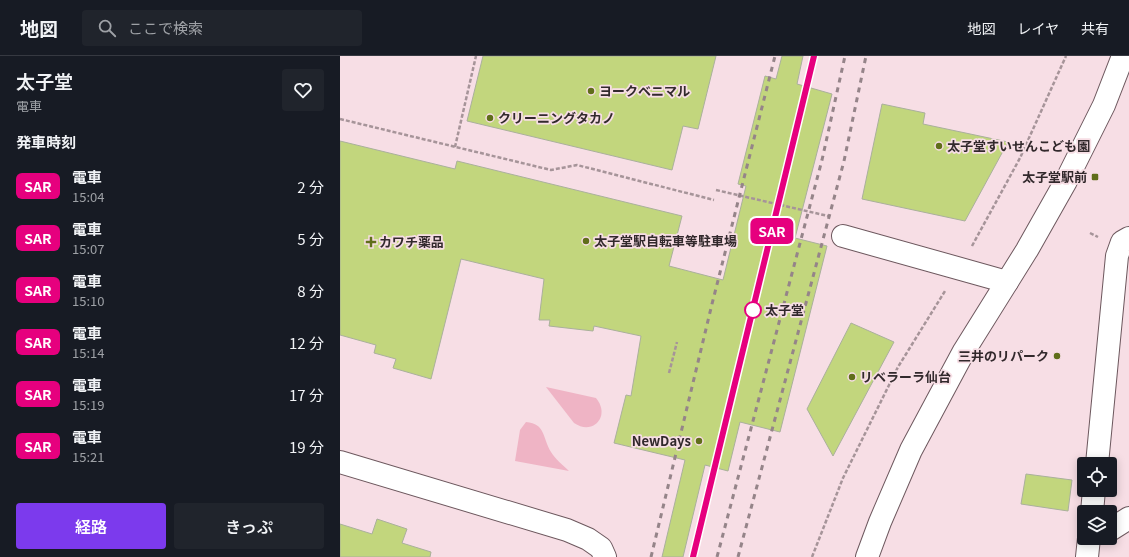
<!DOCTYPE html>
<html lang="ja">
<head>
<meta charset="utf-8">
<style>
  :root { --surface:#171b24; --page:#20242c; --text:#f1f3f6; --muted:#9ea1a6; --line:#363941; --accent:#7c3aed }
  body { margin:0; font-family:Georgia,"Noto Sans JP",serif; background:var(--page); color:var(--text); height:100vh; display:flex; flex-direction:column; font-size:15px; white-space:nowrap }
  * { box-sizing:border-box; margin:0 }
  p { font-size:13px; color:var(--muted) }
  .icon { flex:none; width:22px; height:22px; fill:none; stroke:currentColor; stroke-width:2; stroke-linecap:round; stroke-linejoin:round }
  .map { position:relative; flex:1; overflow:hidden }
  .drawer { display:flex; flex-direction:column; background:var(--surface); width:340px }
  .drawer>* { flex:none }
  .badge { padding:0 8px; border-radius:6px; font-size:14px; line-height:26px }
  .tools { position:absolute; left:737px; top:401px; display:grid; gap:8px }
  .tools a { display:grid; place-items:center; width:40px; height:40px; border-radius:4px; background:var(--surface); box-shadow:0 2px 10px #0003; font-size:20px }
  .map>.badge { position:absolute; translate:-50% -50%; box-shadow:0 0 0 2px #fff }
  h2 { padding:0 16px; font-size:15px; line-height:36px }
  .round { display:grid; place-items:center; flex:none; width:42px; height:42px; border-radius:4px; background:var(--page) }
  .headline { display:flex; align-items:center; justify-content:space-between; height:68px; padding:0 16px }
  h1 { font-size:19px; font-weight:600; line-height:30px }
  .action { display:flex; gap:8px; margin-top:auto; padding:8px 16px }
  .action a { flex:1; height:46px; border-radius:4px; background:var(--accent); color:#fff; font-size:16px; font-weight:600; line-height:46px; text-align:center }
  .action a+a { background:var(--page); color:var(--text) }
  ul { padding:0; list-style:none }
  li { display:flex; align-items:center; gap:12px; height:52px; padding:0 16px }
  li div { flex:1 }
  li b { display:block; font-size:15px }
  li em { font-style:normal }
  li .badge { min-width:44px; font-weight:700; text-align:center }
  header { display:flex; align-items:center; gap:24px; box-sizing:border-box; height:56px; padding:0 20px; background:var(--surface); border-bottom:1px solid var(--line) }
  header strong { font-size:19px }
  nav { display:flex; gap:22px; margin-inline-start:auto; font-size:14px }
  .search { width:280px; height:36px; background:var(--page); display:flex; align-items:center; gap:10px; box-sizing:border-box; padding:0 14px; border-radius:4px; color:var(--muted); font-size:15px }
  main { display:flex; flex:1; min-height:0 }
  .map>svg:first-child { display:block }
  .green { fill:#efb4c5 }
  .building { fill:#c2d67d; stroke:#aab09c }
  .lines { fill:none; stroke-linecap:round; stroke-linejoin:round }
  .minor-casing { stroke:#6d585e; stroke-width:24 }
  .path { stroke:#a69499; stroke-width:2.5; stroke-dasharray:4 2; stroke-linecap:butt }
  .minor { stroke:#fff; stroke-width:22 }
  .rail { stroke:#958489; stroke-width:3; stroke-dasharray:5 5; stroke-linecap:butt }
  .line-casing { stroke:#fff; stroke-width:9 }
  .line { stroke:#e6007e; stroke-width:6 }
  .poi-dot { fill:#606e1a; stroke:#f7dee5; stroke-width:1.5 }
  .stop-dot { fill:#fff; stroke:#e6007e; stroke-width:2 }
  .labels { text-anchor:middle; stroke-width:3.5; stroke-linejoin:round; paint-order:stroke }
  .poi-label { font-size:13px; font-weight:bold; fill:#32292c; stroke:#f7dee5; text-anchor:start }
  .stop-label { font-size:13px; font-weight:bold; fill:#32292c; stroke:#f7dee5; text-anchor:start }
</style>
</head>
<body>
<header>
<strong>地図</strong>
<div class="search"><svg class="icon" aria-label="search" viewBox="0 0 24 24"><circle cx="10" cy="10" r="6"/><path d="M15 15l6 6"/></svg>ここで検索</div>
<nav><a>地図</a><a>レイヤ</a><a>共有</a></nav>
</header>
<main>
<section class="drawer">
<div class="headline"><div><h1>太子堂</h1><p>電車</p></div><a class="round"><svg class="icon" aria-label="heart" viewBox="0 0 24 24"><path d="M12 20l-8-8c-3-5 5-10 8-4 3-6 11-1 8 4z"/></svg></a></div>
<h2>発車時刻</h2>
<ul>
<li><span class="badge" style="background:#e6007e;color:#fff">SAR</span><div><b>電車</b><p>15:04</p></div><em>2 分</em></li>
<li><span class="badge" style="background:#e6007e;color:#fff">SAR</span><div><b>電車</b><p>15:07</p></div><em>5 分</em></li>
<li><span class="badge" style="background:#e6007e;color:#fff">SAR</span><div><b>電車</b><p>15:10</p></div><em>8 分</em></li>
<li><span class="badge" style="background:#e6007e;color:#fff">SAR</span><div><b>電車</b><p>15:14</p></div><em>12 分</em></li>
<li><span class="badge" style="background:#e6007e;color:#fff">SAR</span><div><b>電車</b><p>15:19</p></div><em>17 分</em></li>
<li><span class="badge" style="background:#e6007e;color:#fff">SAR</span><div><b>電車</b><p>15:21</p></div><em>19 分</em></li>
</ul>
<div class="action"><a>経路</a><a>きっぷ</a></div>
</section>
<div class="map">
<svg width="789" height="501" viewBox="0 0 789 501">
  <rect width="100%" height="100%" fill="#f7dee5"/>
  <g class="green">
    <path d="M206 331 256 342C271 360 253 380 234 367Z"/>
    <path d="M186 366C206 368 202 381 211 396 215 403 223 409 229 415L175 405 180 374Z"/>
  </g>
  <g class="building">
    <polygon points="143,0 376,0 358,73 343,70 332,114 127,65"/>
    <polygon points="442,0 463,0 457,28 492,38 455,182 487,190 440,376 400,366 388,415 365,409 343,501 322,501 345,404 274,387 286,339 291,340 301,280 254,270 253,275 209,270 210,264 199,264 204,223 121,203 91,323 53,312 56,303 34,297 36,289 0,279 0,85 115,113 117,105 342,160 329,210 383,224 406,130 398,128 425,20 436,23"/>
    <polygon points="542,48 585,57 583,68 668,86 625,165 522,143"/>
    <polygon points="511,267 554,286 493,400 467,353"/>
    <polygon points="686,418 732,424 728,455 681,448"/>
    <polygon points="37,463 67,473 62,487 91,496 90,501 0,501 0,468 32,478"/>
  </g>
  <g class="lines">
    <g class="minor-casing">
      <g id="minor">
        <polyline points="503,180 667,226"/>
        <polyline points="0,406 227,474 248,483 261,492 265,501"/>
        <polyline points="757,408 777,200 782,186 789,182"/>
        <polyline points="752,456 754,434"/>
        <polyline points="770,474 789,462"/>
        <polyline points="527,501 540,466 571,394 624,295 687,194 726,125 764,49 783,0"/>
        <polyline points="747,501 749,482"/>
      </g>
    </g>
    <g class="path">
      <polyline points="0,63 211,114 237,109 374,144"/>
      <polyline points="115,91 136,0"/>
      <polyline points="376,134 488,160"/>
      <polyline points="750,177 758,181"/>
      <polyline points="632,190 680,102 726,0"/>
      <polyline points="329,317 337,286"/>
      <polyline points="472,501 503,422 558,311 605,235"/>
    </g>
    <use href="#minor" class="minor"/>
    <g class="rail">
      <polyline points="311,501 372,248 435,0"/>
      <polyline points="353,501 473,0"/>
      <polyline points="377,501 482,104 505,0"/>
      <polyline points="398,501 504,105 526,0"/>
    </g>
  </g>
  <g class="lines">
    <g class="line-casing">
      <polyline id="line" points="353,501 474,0"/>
    </g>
    <use href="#line" class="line"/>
  </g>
  <g class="poi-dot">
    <circle cx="251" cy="35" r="4"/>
    <circle cx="150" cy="62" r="4"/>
    <circle cx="599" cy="90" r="4"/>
    <rect x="751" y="117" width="8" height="8" rx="2"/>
    <circle cx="246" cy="185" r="4"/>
    <path d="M29 180h4v4h4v4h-4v4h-4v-4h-4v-4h4z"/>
    <circle cx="717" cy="300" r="4"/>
    <circle cx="512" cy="321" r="4"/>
    <circle cx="359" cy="385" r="4"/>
  </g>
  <circle class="stop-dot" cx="413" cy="254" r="8"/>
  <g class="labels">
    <g class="poi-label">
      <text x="259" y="40">ヨークベニマル</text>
      <text x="158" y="67">クリーニングタカノ</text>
      <text x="607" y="95">太子堂すいせんこども園</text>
      <text x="747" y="126" text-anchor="end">太子堂駅前</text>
      <text x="254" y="190">太子堂駅自転車等駐車場</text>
      <text x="39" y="191">カワチ薬品</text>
      <text x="709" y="305" text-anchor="end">三井のリパーク</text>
      <text x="520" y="326">リベラーラ仙台</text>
      <text x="351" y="390" text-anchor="end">NewDays</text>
    </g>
    <g class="stop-label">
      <text x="425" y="259">太子堂</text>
    </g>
  </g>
</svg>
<div class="tools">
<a><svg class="icon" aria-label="locate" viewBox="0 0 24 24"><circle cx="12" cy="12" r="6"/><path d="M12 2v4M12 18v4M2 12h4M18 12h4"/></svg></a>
<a><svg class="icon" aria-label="layers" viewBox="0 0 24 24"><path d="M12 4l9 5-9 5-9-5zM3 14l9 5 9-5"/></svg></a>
</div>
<b class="badge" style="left:432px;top:175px;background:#e6007e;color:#fff">SAR</b>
</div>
</main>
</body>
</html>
